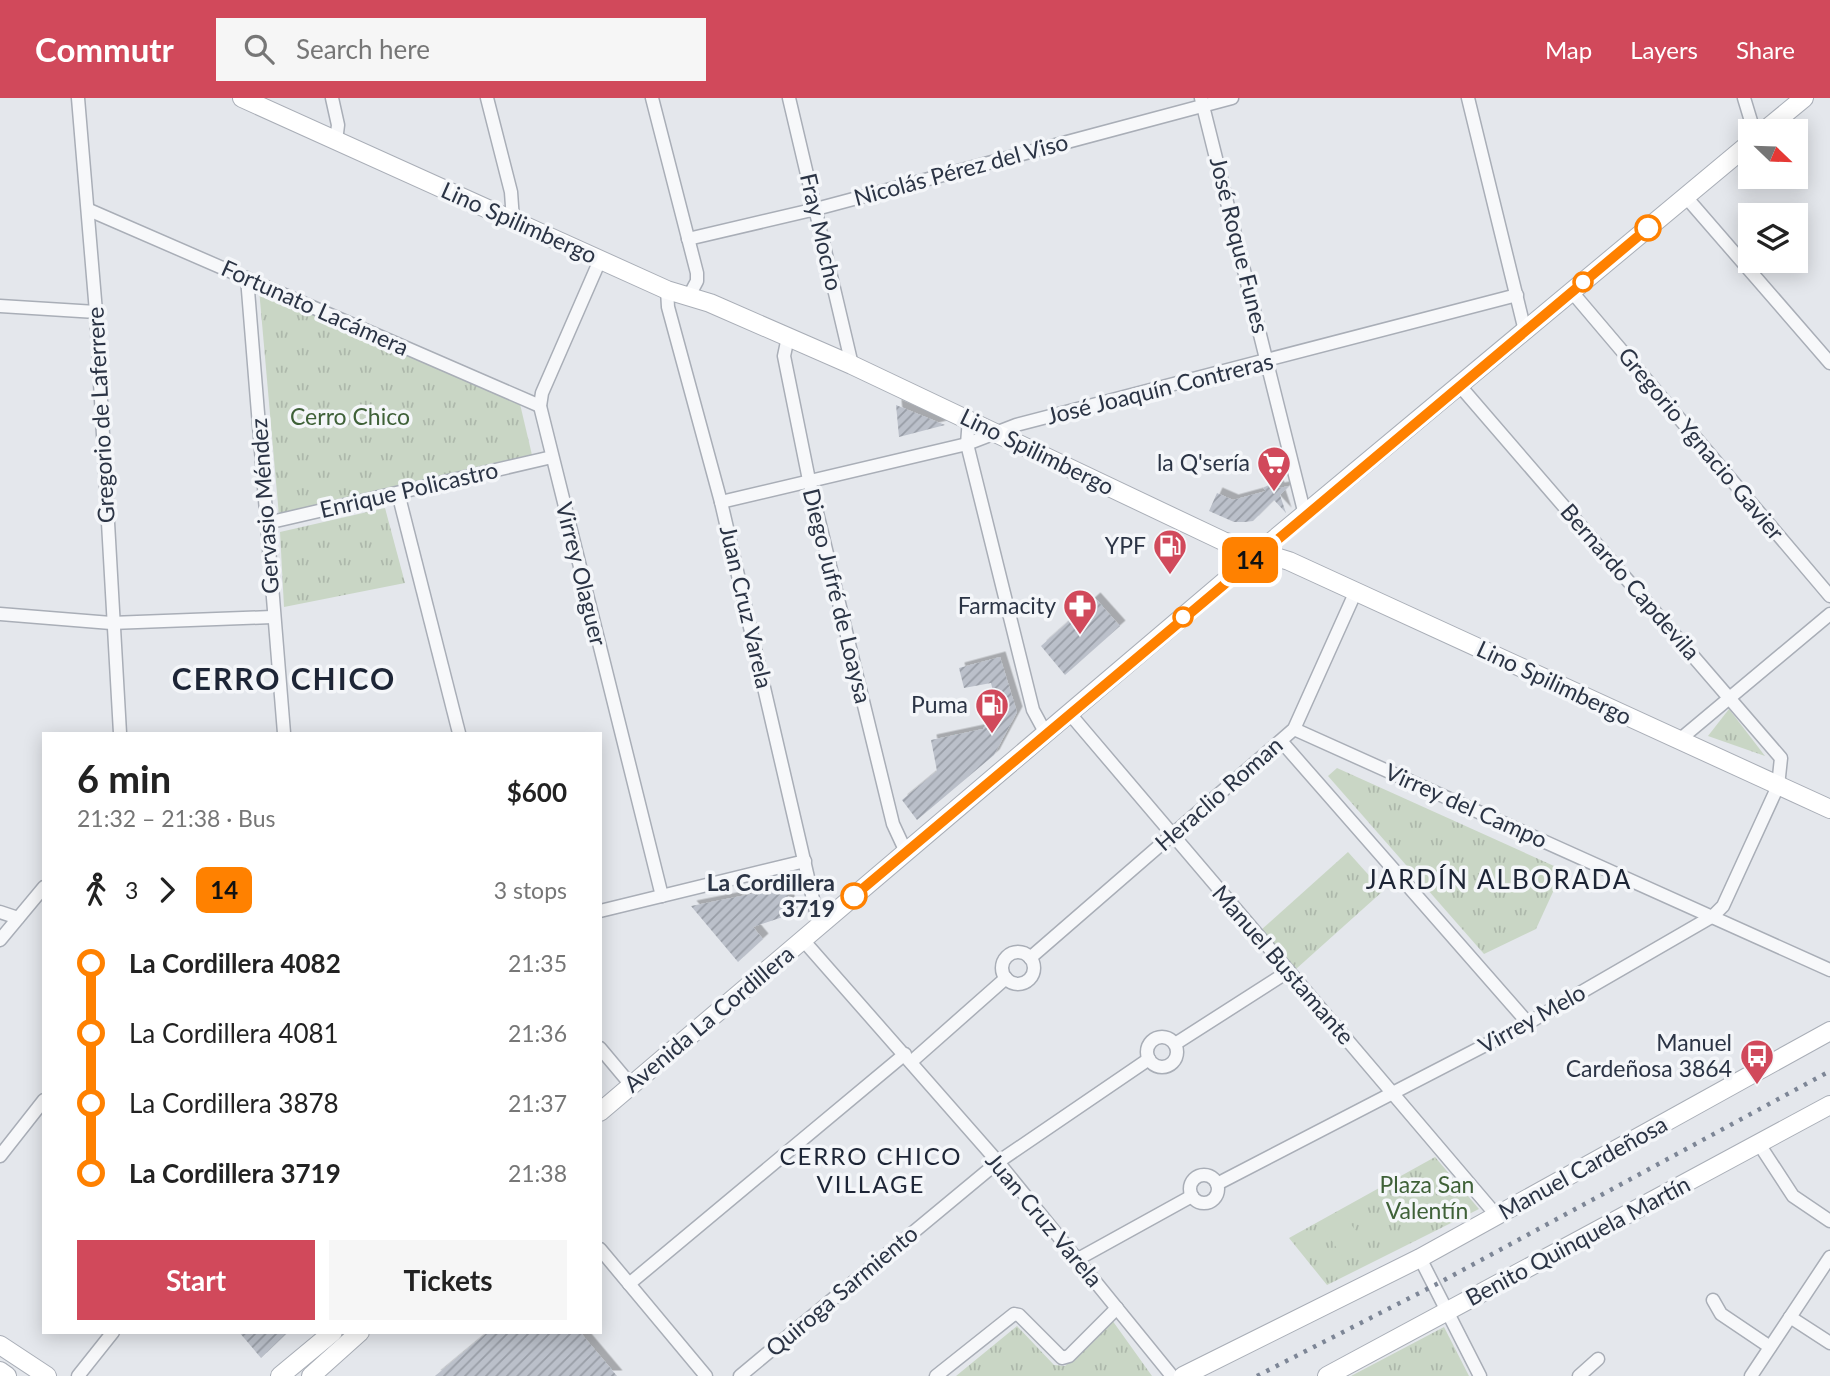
<!DOCTYPE html>
<html lang="en">
<head>
<meta charset="utf-8">
<style>
  :root { --surface:#fff; --page:#f6f6f6; --text:#222; --muted:#767676; --accent:#d1495b }
  body { margin:0; font-family:Lato,sans-serif; background:var(--page); color:var(--text); height:100vh; display:flex; flex-direction:column; font-size:26px; white-space:nowrap }
  * { box-sizing:border-box; margin:0 }
  p { font-size:23px; color:var(--muted) }
  .icon { flex:none; width:38px; height:38px; fill:none; stroke:currentColor; stroke-width:2; stroke-linecap:round; stroke-linejoin:round }
  .map { position:relative; flex:1; overflow:hidden }
  .side { position:absolute; left:42px; top:634px; width:560px; height:602px; display:flex; flex-direction:column; background:var(--surface); border-radius:0px; box-shadow:0 4px 18px #0003 }
  .side>* { flex:none }
  .badge { padding:0 14px; border-radius:10px; font-size:24px; line-height:46px }
  .needle { width:46px; rotate:113deg }
  .controls { position:absolute; left:1738px; top:21px; display:grid; gap:14px }
  .controls a { display:grid; place-items:center; width:70px; height:70px; border-radius:0px; background:var(--surface); box-shadow:0 4px 18px #0003; font-size:35px }
  .map>.badge { position:absolute; translate:-50% -50%; box-shadow:0 0 0 4px #fff }
  .legs { display:flex; align-items:center; gap:10px; height:77px; padding:0 35px; font-size:23px }
  .legs p { margin-inline-start:auto }
  .summary { display:flex; align-items:center; justify-content:space-between; height:119px; padding:0 35px }
  h1 { font-size:38px; font-weight:700; line-height:52px }
  .button { display:flex; gap:14px; margin-top:auto; padding:14px 35px }
  .button a { flex:1; height:80px; border-radius:0px; background:var(--accent); color:#fff; font-size:28px; font-weight:700; line-height:80px; text-align:center }
  .button a+a { background:var(--page); color:var(--text) }
  ul { padding:0 35px; list-style:none }
  li { display:flex; align-items:center; gap:24px; height:70px; font-size:26px }
  li i { display:grid; place-items:center; width:10px; height:100%; margin:0 9px; background:currentColor }
  li i::after { content:''; width:18px; height:18px; margin:-9px; border:5px solid; border-radius:50%; background:var(--surface) }
  li p { margin-inline-start:auto }
  li:first-child i { background:linear-gradient(#0000 50%,currentColor 0) }
  li:last-child i { background:linear-gradient(currentColor 50%,#0000 0) }
  header { display:flex; align-items:center; gap:42px; box-sizing:border-box; height:98px; padding:0 35px; background:var(--accent); color:#fff }
  header strong { font-size:33px }
  nav { display:flex; gap:38px; margin-inline-start:auto; font-size:24px }
  .search { width:490px; height:63px; background:var(--page); display:flex; align-items:center; gap:18px; box-sizing:border-box; padding:0 24px; border-radius:0px; color:var(--muted); font-size:26px }
  .map>svg:first-child { display:block }
  .grass { fill:url(#grass-tufts) }
  .pitch { fill:#c9d6c5 }
  .building { fill:url(#building-hatch); filter:url(#shadow) }
  .lines { fill:none; stroke-linecap:round; stroke-linejoin:round }
  .street-casing { stroke:#a9aeb7; stroke-width:15 }
  .secondary-casing { stroke:#a9aeb7; stroke-width:20 }
  .street { stroke:#f7f8fa; stroke-width:12 }
  .secondary { stroke:#fff; stroke-width:18 }
  .rail { stroke:#7d8696; stroke-width:4.5; stroke-dasharray:3.5 7; stroke-linecap:butt }
  .line-1-casing { stroke:#fff; stroke-width:16 }
  .line-1 { stroke:#ff8100; stroke-width:10 }
  .stop-1-dot { fill:#fff; stroke:#ff8100; stroke-width:3.5 }
  .labels { text-anchor:middle; stroke-width:7; stroke-linejoin:round; paint-order:stroke }
  .street-label { font-size:23px; fill:#2b3445; stroke:#f4f6f9 }
  .park-label { font-size:23px; fill:#3f6138; stroke:#f4f6f9 }
  .poi-label { font-size:23px; fill:#2b3445; stroke:#f4f6f9; text-anchor:end }
  .stop-label { font-size:23px; font-weight:bold; fill:#2b3445; stroke:#f4f6f9; text-anchor:end }
  .neighbourhood-label { font-size:24px; letter-spacing:2px; fill:#1d2536; stroke:#f4f6f9 }
  .quarter-label { font-size:26px; letter-spacing:2px; fill:#1d2536; stroke:#f4f6f9 }
  .district-label { font-size:30px; font-weight:bold; letter-spacing:2px; fill:#1d2536; stroke:#f4f6f9 }
</style>
</head>
<body>
<header>
<strong>Commutr</strong>
<div class="search"><svg class="icon" aria-label="search" viewBox="0 0 24 24"><circle cx="10" cy="10" r="6"/><path d="M15 15l6 6"/></svg>Search here</div>
<nav><a>Map</a><a>Layers</a><a>Share</a></nav>
</header>
<div class="map">
<svg width="1830" height="1278" viewBox="0 0 1830 1278">
  <defs>
    <pattern id="grass-tufts" width="24" height="20" patternUnits="userSpaceOnUse" patternTransform="scale(1.75)"><rect width="24" height="20" fill="#c9d6c5"/><path d="M3 7l-1-3M5 7V3M7 7l1-3M15 17l-1-3M17 17v-4M19 17l1-3" fill="none" stroke="#adb8ab"/></pattern>
    <pattern id="building-hatch" width="6" height="6" patternUnits="userSpaceOnUse" patternTransform="scale(1.75)"><rect width="6" height="6" fill="#bbc0ca"/><path d="M-1 1l2-2M0 6l6-6M5 7l2-2" fill="none" stroke="#989da6"/></pattern>
    <filter id="shadow"><feDropShadow dx="5.5" dy="-5.5" stdDeviation="0" flood-color="#0004"/></filter>
  </defs>
  <rect width="100%" height="100%" fill="#e4e7ec"/>
  <g class="grass">
    <polygon points="259,191 520,306 532,357 279,418"/>
    <polygon points="385,410 405,485 284,509 280,434"/>
    <polygon points="1729,611 1765,658 1708,638"/>
    <polygon points="1337,670 1563,772 1536,831 1484,856 1328,678"/>
    <polygon points="1348,754 1383,793 1296,871 1261,832"/>
    <polygon points="1435,1059 1479,1111 1327,1187 1289,1140"/>
    <polygon points="1112,1222 1152,1278 956,1278 1017,1228 1054,1267 1065,1268"/>
    <polygon points="1444,1229 1469,1278 1351,1278"/>
  </g>
  <polygon class="pitch" points="1345,1117 1363,1144 1342,1158 1324,1131"/>
  <g class="building">
    <polygon points="896,307 945,327 899,339"/>
    <polygon points="1276,383 1279,390 1289,388 1280,397 1286,415 1274,402 1253,423 1245,424 1234,424 1209,413 1217,395 1233,402 1266,393 1263,390"/>
    <polygon points="1095,500 1120,528 1065,577 1041,548"/>
    <polygon points="1000,559 1017,614 994,657 917,722 902,702 937,673 931,642 983,631 997,610 991,585 964,590 959,570"/>
    <polygon points="786,789 792,816 753,829 763,841 738,864 691,808"/>
    <polygon points="239,1234 288,1234 261,1260"/>
    <polygon points="488,1234 580,1234 617,1278 435,1278"/>
  </g>
  <g class="lines">
    <g class="street-casing">
      <g id="street">
        <polyline points="78,0 96,214 120,635"/>
        <polyline points="332,0 338,27 336,43"/>
        <polyline points="487,0 511,94 513,122"/>
        <polyline points="652,0 697,175 697,183 689,198"/>
        <polyline points="789,0 852,267"/>
        <polyline points="1201,0 1305,417"/>
        <polyline points="1468,0 1525,233"/>
        <polyline points="1744,0 1754,33"/>
        <polyline points="1686,99 1830,265"/>
        <polyline points="89,112 540,308"/>
        <polyline points="688,141 816,111 1232,0"/>
        <polyline points="600,162 542,295 540,308 662,798"/>
        <polyline points="247,180 284,635"/>
        <polyline points="667,192 668,209 721,404 819,827"/>
        <polyline points="1572,194 1830,498"/>
        <polyline points="0,208 96,214"/>
        <polyline points="788,239 784,258 809,382 893,726 906,754"/>
        <polyline points="969,321 967,346 1033,612 1046,636"/>
        <polyline points="398,395 459,635"/>
        <polyline points="721,404 967,346 1016,327 1517,197"/>
        <polyline points="267,425 552,359"/>
        <polyline points="0,516 111,525 272,519"/>
        <polyline points="1070,616 1497,1118"/>
        <polyline points="1294,631 1830,872"/>
        <polyline points="1281,643 1528,925"/>
        <polyline points="1678,643 1830,516"/>
        <polyline points="600,813 805,763"/>
        <polyline points="0,814 18,820"/>
        <polyline points="0,842 44,789"/>
        <polyline points="803,842 998,1064 1172,1278"/>
        <circle cx="1018" cy="870" r="16"/>
        <polyline points="1030,860 1294,631 1356,493"/>
        <circle cx="1162" cy="954" r="15"/>
        <polyline points="1175,946 1289,873"/>
        <polyline points="600,950 631,987"/>
        <polyline points="911,964 1006,880"/>
        <polyline points="1759,1046 1793,1098 1830,1123"/>
        <polyline points="0,1058 44,1002"/>
        <circle cx="1204" cy="1091" r="14"/>
        <polyline points="1217,1086 1528,925 1713,818 1723,808 1778,688 1781,660 1460,288"/>
        <polyline points="600,1151 706,1278"/>
        <polyline points="1420,1160 1480,1278"/>
        <polyline points="1078,1161 1192,1098"/>
        <polyline points="629,1186 905,956"/>
        <polyline points="1713,1202 1721,1216 1770,1249"/>
        <polyline points="1790,1219 1830,1245"/>
        <polyline points="78,1278 113,1234"/>
        <polyline points="740,1278 998,1064 1149,961"/>
        <polyline points="936,1278 1014,1216 1019,1217 1062,1260 1069,1258 1117,1210"/>
        <polyline points="1579,1278 1598,1261"/>
        <polyline points="1751,1278 1830,1159"/>
      </g>
    </g>
    <g class="secondary-casing">
      <g id="secondary">
        <polyline points="242,0 667,192 710,205 852,267 1223,443 1289,463 1830,711"/>
        <polyline points="1764,33 1804,0"/>
        <polyline points="600,1014 1259,454 1750,45"/>
        <polyline points="0,1247 47,1278"/>
        <polyline points="0,1273 7,1278"/>
        <polyline points="280,1278 333,1234"/>
        <polyline points="311,1278 360,1234"/>
        <polyline points="1183,1278 1420,1160 1830,933"/>
        <polyline points="1327,1278 1830,1007"/>
      </g>
    </g>
    <use href="#street" class="street"/>
    <use href="#secondary" class="secondary"/>
    <polyline class="rail" points="1257,1278 1435,1187 1830,973"/>
  </g>
  <g class="lines">
    <g class="line-1-casing">
      <polyline id="line-1" points="854,798 1648,130"/>
    </g>
    <use href="#line-1" class="line-1"/>
  </g>
  <defs>
    <g id="supermarket-pin" transform="scale(1.75)"><path d="M0 17L-7.5 6A9.5 9.5 0 1 1 7.5 6Z" fill="#d1495b" stroke="#f4f6f9"/><path d="M-6-5.5h2.5l.6 2H6L4.5 2H-2.5L-4.4-4H-6ZM-1.5 3.2a1.3 1.3 0 1 0 .1 0ZM3 3.2a1.3 1.3 0 1 0 .1 0Z" fill="#fff"/></g>
    <g id="fuel-pin" transform="scale(1.75)"><path d="M0 17L-7.5 6A9.5 9.5 0 1 1 7.5 6Z" fill="#d1495b" stroke="#f4f6f9"/><path d="M-5.5-6h7V0h2V4h1.3V-2.5L3-4.5l.8-.8L6-3V5H2.5V1h-1V6h-7ZM-4.2-4.7v3.2H.2V-4.7Z" fill="#fff"/></g>
    <g id="pharmacy-pin" transform="scale(1.75)"><path d="M0 17L-7.5 6A9.5 9.5 0 1 1 7.5 6Z" fill="#d1495b" stroke="#f4f6f9"/><path d="M-2-6h4v4h4v4h-4v4h-4v-4h-4v-4h4Z" fill="#fff"/></g>
    <g id="bus-pin" transform="scale(1.75)"><path d="M0 17L-7.5 6A9.5 9.5 0 1 1 7.5 6Z" fill="#d1495b" stroke="#f4f6f9"/><path d="M-5-6H5V4H4V6H2V4H-2V6H-4V4H-5ZM-3.5-4V0h7V-4ZM-3.5 1.2v1.5H-2V1.2ZM2 1.2v1.5H3.5V1.2Z" fill="#fff"/></g>
  </defs>
  <g fill-rule="evenodd">
    <use href="#supermarket-pin" x="1274" y="365"/>
    <use href="#fuel-pin" x="1170" y="448"/>
    <use href="#pharmacy-pin" x="1080" y="508"/>
    <use href="#fuel-pin" x="992" y="607"/>
    <use href="#bus-pin" x="1757" y="958"/>
  </g>
  <g class="stop-1-dot">
    <circle cx="1648" cy="130" r="12"/>
    <circle cx="1583" cy="184" r="9"/>
    <circle cx="1183" cy="519" r="9"/>
    <circle cx="854" cy="798" r="12"/>
  </g>
  <g class="labels">
    <g class="street-label">
      <text transform="translate(961 72) rotate(-15)" y="8">Nicolás Pérez del Viso</text>
      <text transform="translate(519 125) rotate(24)" y="8">Lino Spilimbergo</text>
      <text transform="translate(821 134) rotate(77)" y="8">Fray Mocho</text>
      <text transform="translate(1239 147) rotate(76)" y="8">José Roque Funes</text>
      <text transform="translate(315 210) rotate(24)" y="8">Fortunato Lacámera</text>
      <text transform="translate(1160 291) rotate(-14)" y="8">José Joaquín Contreras</text>
      <text transform="translate(101 317) rotate(-93)" y="8">Gregorio de Laferrere</text>
      <text transform="translate(1701 346) rotate(50)" y="8">Gregorio Ygnacio Gavier</text>
      <text transform="translate(1037 354) rotate(26)" y="8">Lino Spilimbergo</text>
      <text transform="translate(409 392) rotate(-13)" y="8">Enrique Policastro</text>
      <text transform="translate(265 408) rotate(-94)" y="8">Gervasio Méndez</text>
      <text transform="translate(581 476) rotate(76)" y="8">Virrey Olaguer</text>
      <text transform="translate(1630 484) rotate(49)" y="8">Bernardo Capdevila</text>
      <text transform="translate(837 498) rotate(76)" y="8">Diego Jufré de Loaysa</text>
      <text transform="translate(746 509) rotate(77)" y="8">Juan Cruz Varela</text>
      <text transform="translate(1554 585) rotate(25)" y="8">Lino Spilimbergo</text>
      <text transform="translate(1219 696) rotate(-41)" y="8">Heraclio Roman</text>
      <text transform="translate(1466 708) rotate(24)" y="8">Virrey del Campo</text>
      <text transform="translate(1283 867) rotate(49)" y="8">Manuel Bustamante</text>
      <text transform="translate(709 921) rotate(-40)" y="8">Avenida La Cordillera</text>
      <text transform="translate(1532 921) rotate(-29)" y="8">Virrey Melo</text>
      <text transform="translate(1583 1070) rotate(-29)" y="8">Manuel Cardeñosa</text>
      <text transform="translate(1044 1122) rotate(50)" y="8">Juan Cruz Varela</text>
      <text transform="translate(1578 1143) rotate(-28)" y="8">Benito Quinquela Martín</text>
      <text transform="translate(842 1193) rotate(-40)" y="8">Quiroga Sarmiento</text>
    </g>
    <g class="park-label">
      <text x="350" y="327">Cerro Chico</text>
      <text x="1427" y="1095">Plaza San<tspan x="1427" dy="26">Valentín</tspan></text>
    </g>
    <g class="poi-label">
      <text x="1250" y="373">la Q'sería</text>
      <text x="1146" y="456">YPF</text>
      <text x="1056" y="516">Farmacity</text>
      <text x="968" y="615">Puma</text>
      <text x="1732" y="953">Manuel<tspan x="1732" dy="26">Cardeñosa 3864</tspan></text>
    </g>
    <g class="stop-label">
      <text x="835" y="793">La Cordillera<tspan x="835" dy="26">3719</tspan></text>
    </g>
    <g class="neighbourhood-label">
      <text x="871" y="1067">CERRO CHICO<tspan x="871" dy="28">VILLAGE</tspan></text>
    </g>
    <g class="quarter-label">
      <text x="1499" y="791">JARDÍN ALBORADA</text>
    </g>
    <g class="district-label">
      <text x="284" y="592">CERRO CHICO</text>
    </g>
  </g>
</svg>
<div class="controls">
<a><svg class="needle" viewBox="-14 -14 28 28"><path d="M0-13l5 13h-10z" fill="#e53935"/><path d="M0 13l5-13h-10z" fill="#767676"/></svg></a>
<a><svg class="icon" aria-label="layers" viewBox="0 0 24 24"><path d="M12 4l9 5-9 5-9-5zM3 14l9 5 9-5"/></svg></a>
</div>
<b class="badge" style="left:1250px;top:462px;background:#ff8100;color:#111">14</b>
<section class="side">
<div class="summary"><div><h1>6 min</h1><p>21:32 – 21:38 · Bus</p></div><b>$600</b></div>
<div class="legs"><svg class="icon" aria-label="walk" viewBox="0 0 24 24"><circle cx="13" cy="4" r="2"/><path d="M13 8l-2 6 4 7M11 14l-3 7M7 12l3-4h3l4 4"/></svg>3<svg class="icon" aria-label="forward" viewBox="0 0 24 24"><path d="M9 5l7 7-7 7"/></svg><b class="badge" style="background:#ff8100;color:#111">14</b><p>3 stops</p></div>
<ul>
<li><i style="color:#ff8100"></i><b>La Cordillera 4082</b><p>21:35</p></li>
<li><i style="color:#ff8100"></i><span>La Cordillera 4081</span><p>21:36</p></li>
<li><i style="color:#ff8100"></i><span>La Cordillera 3878</span><p>21:37</p></li>
<li><i style="color:#ff8100"></i><b>La Cordillera 3719</b><p>21:38</p></li>
</ul>
<div class="button"><a>Start</a><a>Tickets</a></div>
</section>
</div>
</body>
</html>
